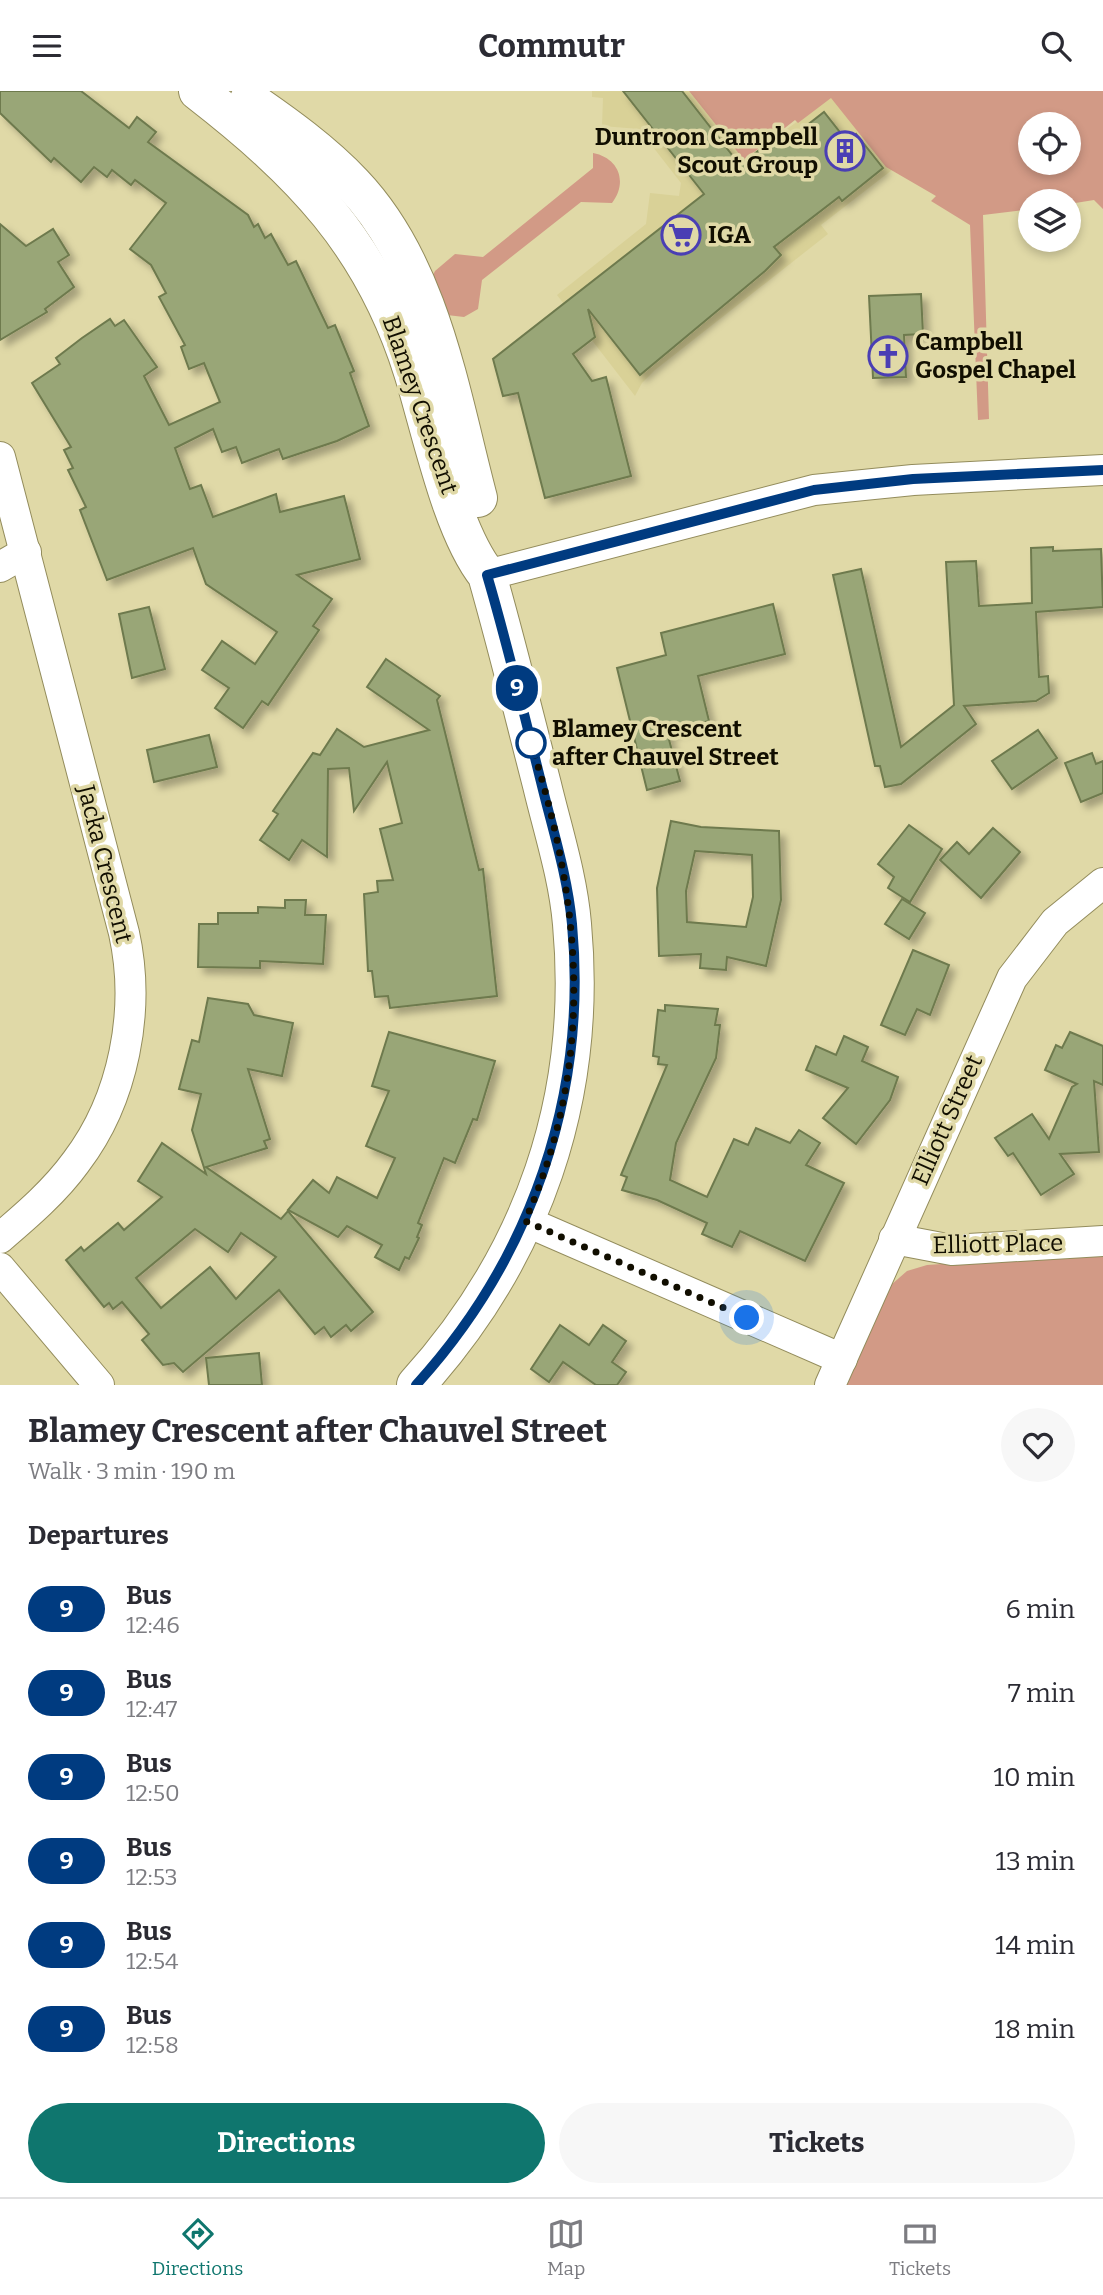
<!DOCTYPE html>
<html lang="en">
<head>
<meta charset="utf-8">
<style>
  :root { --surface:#fff; --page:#f7f7f7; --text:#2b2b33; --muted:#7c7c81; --line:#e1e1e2; --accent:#0f766e }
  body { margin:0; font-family:Bitter,serif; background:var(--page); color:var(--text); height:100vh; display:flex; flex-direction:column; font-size:26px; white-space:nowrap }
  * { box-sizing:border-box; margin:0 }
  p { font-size:23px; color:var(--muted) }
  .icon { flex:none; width:38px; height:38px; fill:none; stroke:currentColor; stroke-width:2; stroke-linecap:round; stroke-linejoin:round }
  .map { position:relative; height:1294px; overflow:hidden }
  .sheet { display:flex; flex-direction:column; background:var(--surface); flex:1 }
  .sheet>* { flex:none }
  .badge { padding:0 14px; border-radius:23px; font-size:24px; line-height:46px }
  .controls { position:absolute; left:1018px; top:21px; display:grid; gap:14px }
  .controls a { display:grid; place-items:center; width:63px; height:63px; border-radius:50%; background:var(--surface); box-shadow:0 4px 10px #0003; font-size:35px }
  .you { position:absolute; width:35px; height:35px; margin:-18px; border:5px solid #fff; border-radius:50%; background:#1a73e8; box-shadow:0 0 0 10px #1a73e833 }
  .map>.badge { position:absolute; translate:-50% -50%; box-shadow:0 0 0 4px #fff }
  h2 { padding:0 28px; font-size:26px; line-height:63px }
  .round { display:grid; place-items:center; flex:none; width:74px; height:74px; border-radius:37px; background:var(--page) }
  .overview { display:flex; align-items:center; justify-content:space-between; height:119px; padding:0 28px }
  h1 { font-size:33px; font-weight:700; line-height:52px }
  .action { display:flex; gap:14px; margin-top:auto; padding:14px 28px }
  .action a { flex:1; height:80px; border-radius:42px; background:var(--accent); color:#fff; font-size:28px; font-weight:700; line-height:80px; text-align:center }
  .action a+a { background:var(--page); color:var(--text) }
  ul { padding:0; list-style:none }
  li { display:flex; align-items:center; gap:21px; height:84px; padding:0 28px }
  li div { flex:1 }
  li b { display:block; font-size:26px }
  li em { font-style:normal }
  li .badge { min-width:77px; font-weight:700; text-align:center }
  header { display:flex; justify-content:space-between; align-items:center; height:91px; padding:0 28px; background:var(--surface); font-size:32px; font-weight:700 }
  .menu { display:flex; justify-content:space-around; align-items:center; height:98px; border-top:2px solid var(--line); background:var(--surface); font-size:19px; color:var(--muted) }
  .menu a { display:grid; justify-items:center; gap:4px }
  .menu .on { color:var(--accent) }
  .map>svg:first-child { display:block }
  .built { fill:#d9d197 }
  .green { fill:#d29a86; fill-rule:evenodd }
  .building { fill:#99a677; stroke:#6e7a4e; stroke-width:2; fill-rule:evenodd; filter:url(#shadow) }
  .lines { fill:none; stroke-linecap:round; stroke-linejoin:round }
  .minor-casing { stroke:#938c5c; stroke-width:32 }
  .tertiary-casing { stroke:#938c5c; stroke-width:40 }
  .minor { stroke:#fff; stroke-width:30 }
  .tertiary { stroke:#fff; stroke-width:38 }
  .line-casing { stroke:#fff; stroke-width:16 }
  .line { stroke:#003b80; stroke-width:10 }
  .walk { stroke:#110e00; stroke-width:7; stroke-dasharray:0 12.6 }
  .stop-dot { fill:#fff; stroke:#003b80; stroke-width:3.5 }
  .labels { text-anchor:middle; stroke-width:7; stroke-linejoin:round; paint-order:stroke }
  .poi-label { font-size:24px; font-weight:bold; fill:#110e00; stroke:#e0d9a7; text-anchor:start }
  .street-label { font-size:24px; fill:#110e00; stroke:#e0d9a7 }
  .stop-label { font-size:24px; font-weight:bold; fill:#110e00; stroke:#e0d9a7; text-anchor:start }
</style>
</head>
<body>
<header><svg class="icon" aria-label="menu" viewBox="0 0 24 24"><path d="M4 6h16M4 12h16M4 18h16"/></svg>Commutr<svg class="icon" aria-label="search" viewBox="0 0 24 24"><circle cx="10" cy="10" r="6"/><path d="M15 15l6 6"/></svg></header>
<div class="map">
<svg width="1103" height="1294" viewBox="0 0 1103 1294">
  <defs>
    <filter id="shadow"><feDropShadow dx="6" dy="6" stdDeviation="3.5" flood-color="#0004"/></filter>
  </defs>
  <rect width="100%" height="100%" fill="#e0d9a7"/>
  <polygon class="built" points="592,0 689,0 744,69 831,6 892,79 821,134 828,143 655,279 642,292 635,305 557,204 646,133 650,102 679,105 681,92 639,38 602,35 603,7 592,6"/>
  <g class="green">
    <path d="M689 0H1103V118L1094 109 1069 113 1031 110V118L983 124 989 328 978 329 970 134 931 110 936 105 886 76 831 7 798 32 795 29 744 69ZM1031 33H1069V72H1031Z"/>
    <path d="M593 62C619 67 628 91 612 112L581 111 482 189 478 218 464 226 447 224 431 188 435 180 455 163 483 166 593 77Z"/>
    <polygon points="1103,1162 1103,1294 845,1294 891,1194 907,1180 927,1174"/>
  </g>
  <g class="building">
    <polygon points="0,0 81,0 129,37 137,26 156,41 148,51 248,124 254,136 258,133 265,147 271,143 288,174 296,170 328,237 335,234 354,280 350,282 369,335 337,350 283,368 279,358 242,372 236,356 222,361 213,338 175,357 190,398 201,394 213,426 276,403 280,421 344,405 354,444 360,468 297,484 332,508 313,535 319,539 268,614 262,610 243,637 215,617 229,597 202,579 222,550 255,573 277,541 206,493 193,457 107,489 80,419 86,416 68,379 73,377 64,359 71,356 32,292 60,273 56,267 82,247 110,228 115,235 124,229 157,276 144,285 169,334 220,311 204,272 189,278 181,256 185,254 159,206 166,202 151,174 130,158 166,112 135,89 131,94 112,79 107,86 94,76 81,91 54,67 51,71 0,22"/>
    <polygon points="623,0 682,0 740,74 777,45 783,53 824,21 847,50 856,43 883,77 842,110 839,106 774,156 781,164 765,180 640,284 588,218 595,246 573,263 592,290 606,286 631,385 545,407 518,302 503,305 493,268 704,103"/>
    <polygon points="0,133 26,155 53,138 69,164 58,171 74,196 45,218 47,221 0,249"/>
    <polygon points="921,203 923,243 904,244 906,286 873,287 869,205"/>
    <polygon points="1053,456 1053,460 1101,458 1103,516 1036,521 1039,586 1048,585 1049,602 1036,610 964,615 976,633 901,693 885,696 880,675 875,675 833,484 861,478 901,656 954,614 946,471 976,470 979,515 1032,512 1031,457"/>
    <polygon points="773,513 785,563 698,585 709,630 667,641 680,690 647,699 617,577 666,564 661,542"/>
    <polygon points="149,516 165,578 132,587 119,523"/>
    <polygon points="386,568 440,605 437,609 479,779 483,778 497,905 390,917 388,905 375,906 372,880 368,880 364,803 378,801 377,790 393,789 380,738 402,732 387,671 354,720 349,677 328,678 327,766 302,749 289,769 260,749 278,723 273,720 313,662 320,664 337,638 364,656 429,639 367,596"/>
    <polygon points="1038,639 1057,667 1012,698 992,670"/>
    <polygon points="209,644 217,676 154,691 147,659"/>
    <polygon points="1092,662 1096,673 1103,670 1103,702 1081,711 1065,672"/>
    <path d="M671 730 701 736 779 740 781 809 766 875 727 866 726 879 700 877 701 863 659 865 657 797ZM695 760 752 764 753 806 746 836 687 831 686 800Z"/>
    <polygon points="909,734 942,758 910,811 888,797 894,786 878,773"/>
    <polygon points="993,737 1020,761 981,807 940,769 957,751 969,763"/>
    <polygon points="902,808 925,822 909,848 885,833"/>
    <polygon points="285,809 306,809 305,824 326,824 323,873 260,870 260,877 198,876 199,833 218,833 218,822 258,822 258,816 285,817"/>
    <polygon points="913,859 949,874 930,924 917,918 905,944 881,934"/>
    <path d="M208 907 248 913 254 924 293 932 282 985 248 978 270 1048 264 1050 267 1057 206 1076 281 1128 288 1120 373 1221 351 1240 346 1234 331 1246 324 1236 315 1243 279 1199 183 1281 174 1272 163 1274 142 1249 149 1243 122 1211 113 1218 109 1212 104 1216 66 1169 81 1156 84 1160 118 1132 124 1139 162 1106 138 1090 162 1052 206 1083 192 1039 201 1003 179 998 192 949 199 951ZM195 1138 228 1161 241 1142 276 1166 236 1208 210 1176 161 1217 136 1187Z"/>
    <polygon points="665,914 718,918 715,934 720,934 716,967 676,1052 670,1089 707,1106 734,1048 748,1054 756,1037 790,1052 799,1039 820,1052 806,1074 844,1092 805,1170 740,1140 732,1156 702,1143 707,1132 657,1109 622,1099 627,1086 621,1084 667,974 658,973 659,966 653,965 658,919 665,920"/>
    <polygon points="389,941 495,970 477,1029 473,1028 455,1072 444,1067 418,1132 422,1134 417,1146 419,1147 409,1168 405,1166 399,1179 375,1166 382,1154 347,1135 338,1146 288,1119 313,1089 329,1102 337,1086 377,1107 395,1067 366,1055 389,1000 372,995"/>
    <polygon points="1070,941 1103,955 1103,994 1094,990 1099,1061 1060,1063 1074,1083 1041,1104 1013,1062 1008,1065 995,1047 1032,1023 1049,1048 1072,996 1077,993 1045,979 1056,954 1062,957"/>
    <polygon points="844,945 868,956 862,970 898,986 890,1009 856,1053 823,1027 848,997 806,979 816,955 836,964"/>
    <polygon points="560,1234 589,1254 603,1234 626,1250 612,1271 626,1281 617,1294 596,1294 563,1271 549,1291 531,1278"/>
    <polygon points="259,1262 262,1294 209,1294 206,1267"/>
  </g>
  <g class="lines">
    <g class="minor-casing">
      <g id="minor">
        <path d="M0 366 124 842C141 919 124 1008 76 1071 55 1100 27 1124 0 1147"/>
        <polyline points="0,476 26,461"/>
        <polyline points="487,484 814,399 913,389 1103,379"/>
        <polyline points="525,1130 842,1268"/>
        <polyline points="894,1148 952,1159 1103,1150"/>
        <polyline points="0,1177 99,1294"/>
        <polyline points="830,1294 1012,887 1055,831 1103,792"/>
      </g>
    </g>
    <g class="tertiary-casing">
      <g id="tertiary">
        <path d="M198 0C301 80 373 153 413 281 431 339 451 439 487 484 507 554 524 624 542 694 553 740 568 786 572 833 588 1007 533 1165 416 1294"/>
        <path d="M249 9C284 33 323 61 353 93 431 175 450 301 478 407"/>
      </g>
    </g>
    <use href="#minor" class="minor"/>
    <use href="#tertiary" class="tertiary"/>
  </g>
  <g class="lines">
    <g class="line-casing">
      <path id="line" d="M416 1294C531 1168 588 1004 572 833 568 788 554 743 543 699 525 627 508 555 487 484L814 399 913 388 1103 379"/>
    </g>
    <use href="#line" class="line"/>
    <path class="walk" d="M531 652C582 813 596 971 525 1130L747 1227"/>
  </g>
  <defs>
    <g id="building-ring" transform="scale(2.0125)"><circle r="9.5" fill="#e0d9a7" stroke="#4a3eb4" stroke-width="1.5"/><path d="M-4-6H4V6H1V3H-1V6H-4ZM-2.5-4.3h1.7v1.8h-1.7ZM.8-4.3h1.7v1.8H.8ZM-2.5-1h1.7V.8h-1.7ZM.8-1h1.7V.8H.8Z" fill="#4a3eb4"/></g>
    <g id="supermarket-ring" transform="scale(2.0125)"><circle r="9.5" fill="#e0d9a7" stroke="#4a3eb4" stroke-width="1.5"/><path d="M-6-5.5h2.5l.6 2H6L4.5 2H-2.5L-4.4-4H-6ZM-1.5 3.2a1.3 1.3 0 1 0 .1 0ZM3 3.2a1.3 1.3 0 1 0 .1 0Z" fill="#4a3eb4"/></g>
    <g id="church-ring" transform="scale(2.0125)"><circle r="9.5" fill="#e0d9a7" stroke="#4a3eb4" stroke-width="1.5"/><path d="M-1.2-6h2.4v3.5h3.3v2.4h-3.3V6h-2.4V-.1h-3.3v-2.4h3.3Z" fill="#4a3eb4"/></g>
  </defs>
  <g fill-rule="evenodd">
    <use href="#building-ring" x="845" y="60"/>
    <use href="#supermarket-ring" x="681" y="144"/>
    <use href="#church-ring" x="888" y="265"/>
  </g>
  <circle class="stop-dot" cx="531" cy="652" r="14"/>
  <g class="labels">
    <g class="poi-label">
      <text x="818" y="54" text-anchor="end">Duntroon Campbell<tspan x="818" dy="28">Scout Group</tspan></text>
      <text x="708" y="152">IGA</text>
      <text x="915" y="259">Campbell<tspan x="915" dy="28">Gospel Chapel</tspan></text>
    </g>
    <g class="street-label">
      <text transform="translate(420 314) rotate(71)" y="8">Blamey Crescent</text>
      <text transform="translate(105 773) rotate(76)" y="8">Jacka Crescent</text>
      <text transform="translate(947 1029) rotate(-66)" y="8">Elliott Street</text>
      <text transform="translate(998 1153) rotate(-1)" y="8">Elliott Place</text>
    </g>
    <g class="stop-label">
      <text x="552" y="646">Blamey Crescent<tspan x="552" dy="28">after Chauvel Street</tspan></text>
    </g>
  </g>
</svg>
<div class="controls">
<a><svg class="icon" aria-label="locate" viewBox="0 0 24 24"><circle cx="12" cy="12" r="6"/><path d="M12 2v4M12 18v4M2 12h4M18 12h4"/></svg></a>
<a><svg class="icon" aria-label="layers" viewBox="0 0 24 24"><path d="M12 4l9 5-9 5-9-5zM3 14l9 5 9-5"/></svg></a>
</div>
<div class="you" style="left:747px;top:1227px"></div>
<b class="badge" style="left:517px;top:597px;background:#003b80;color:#fff">9</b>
</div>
<section class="sheet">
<div class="overview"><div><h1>Blamey Crescent after Chauvel Street</h1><p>Walk · 3 min · 190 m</p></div><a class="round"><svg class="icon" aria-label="heart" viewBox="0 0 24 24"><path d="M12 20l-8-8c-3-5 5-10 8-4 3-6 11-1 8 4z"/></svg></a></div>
<h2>Departures</h2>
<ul>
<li><span class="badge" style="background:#003b80;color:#fff">9</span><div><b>Bus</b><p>12:46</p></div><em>6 min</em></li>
<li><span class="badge" style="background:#003b80;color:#fff">9</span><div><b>Bus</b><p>12:47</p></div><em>7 min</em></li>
<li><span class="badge" style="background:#003b80;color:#fff">9</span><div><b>Bus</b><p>12:50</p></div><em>10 min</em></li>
<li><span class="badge" style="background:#003b80;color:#fff">9</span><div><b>Bus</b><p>12:53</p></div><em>13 min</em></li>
<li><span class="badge" style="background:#003b80;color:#fff">9</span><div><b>Bus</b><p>12:54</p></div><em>14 min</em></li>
<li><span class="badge" style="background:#003b80;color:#fff">9</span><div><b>Bus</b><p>12:58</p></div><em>18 min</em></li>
</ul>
<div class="action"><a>Directions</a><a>Tickets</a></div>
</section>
<nav class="menu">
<a class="on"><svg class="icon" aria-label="directions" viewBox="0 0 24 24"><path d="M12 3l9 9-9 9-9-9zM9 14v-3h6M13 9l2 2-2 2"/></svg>Directions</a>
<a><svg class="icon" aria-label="map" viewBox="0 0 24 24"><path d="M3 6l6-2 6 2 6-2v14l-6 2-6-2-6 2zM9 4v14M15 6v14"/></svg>Map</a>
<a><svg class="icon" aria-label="tickets" viewBox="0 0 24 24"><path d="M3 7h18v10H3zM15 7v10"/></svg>Tickets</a>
</nav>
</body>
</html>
